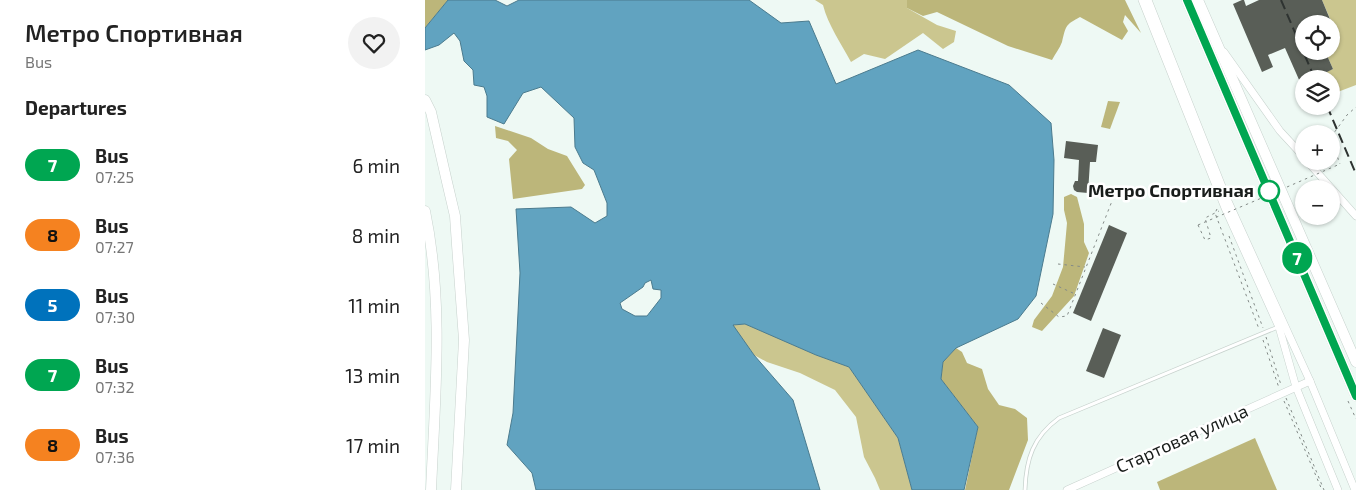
<!DOCTYPE html>
<html lang="en">
<head>
<meta charset="utf-8">
<style>
  :root { --surface:#fff; --page:#f2f2f2; --text:#222; --muted:#767676 }
  body { margin:0; font-family:"Exo 2",sans-serif; background:var(--page); color:var(--text); height:100vh; display:flex; flex-direction:column; font-size:19px; white-space:nowrap }
  * { box-sizing:border-box; margin:0 }
  p { font-size:16px; color:var(--muted) }
  .icon { flex:none; width:28px; height:28px; fill:none; stroke:currentColor; stroke-width:2; stroke-linecap:round; stroke-linejoin:round }
  .map { position:relative; flex:1; overflow:hidden }
  .panel { display:flex; flex-direction:column; background:var(--surface); width:425px }
  .panel>* { flex:none }
  .badge { padding:0 10px; border-radius:16px; font-size:18px; line-height:32px }
  .controls { position:absolute; left:870px; top:15px; display:grid; gap:10px }
  .controls a { display:grid; place-items:center; width:45px; height:45px; border-radius:50%; background:var(--surface); box-shadow:0 1px 4px #0004; font-size:25px }
  .map>.badge { position:absolute; translate:-50% -50%; box-shadow:0 0 0 2px #fff }
  h2 { padding:0 25px; font-size:19px; line-height:45px }
  .round { display:grid; place-items:center; flex:none; width:52px; height:52px; border-radius:26px; background:var(--page) }
  .overview { display:flex; align-items:center; justify-content:space-between; height:85px; padding:0 25px }
  h1 { font-size:24px; font-weight:600; line-height:38px }
  ul { padding:0; list-style:none }
  li { display:flex; align-items:center; gap:15px; height:70px; padding:0 25px }
  li div { flex:1 }
  li b { display:block; font-size:19px }
  li em { font-style:normal }
  li .badge { min-width:55px; font-weight:700; text-align:center }
  main { display:flex; flex:1; min-height:0 }
  .map>svg:first-child { display:block }
  .green { fill:#cbc68f }
  .forest { fill:#bcb67a }
  .water { fill:#61a3c0; stroke:#4b7b8e; fill-rule:evenodd }
  .building { fill:#595e57 }
  .lines { fill:none; stroke-linecap:round; stroke-linejoin:round }
  .service-casing { stroke:#c7d2cd; stroke-width:4.5 }
  .minor-casing { stroke:#c7d2cd; stroke-width:8 }
  .primary-casing { stroke:#c7d2cd; stroke-width:11 }
  .path { stroke:#848b88; stroke-width:1; stroke-dasharray:2.5 4; stroke-linecap:butt }
  .service { stroke:#fff; stroke-width:3 }
  .minor { stroke:#fff; stroke-width:7 }
  .primary { stroke:#fff; stroke-width:10 }
  .rail { stroke:#2e3331; stroke-width:2; stroke-dasharray:10 5; stroke-linecap:butt }
  .path-bridge { stroke:#848b88; stroke-width:1; stroke-dasharray:2.5 4; stroke-linecap:butt }
  .line-casing { stroke:#fff; stroke-width:11 }
  .line { stroke:#00a651; stroke-width:8 }
  .stop-dot { fill:#fff; stroke:#00a651; stroke-width:2.5 }
  .labels { text-anchor:middle; stroke-width:5; stroke-linejoin:round; paint-order:stroke }
  .stop-label { font-size:18px; font-weight:bold; fill:#191d1b; stroke:#fff; text-anchor:end }
  .street-label { font-size:18px; fill:#191d1b; stroke:#fff }
</style>
</head>
<body>
<main>
<section class="panel">
<div class="overview"><div><h1>Метро Спортивная</h1><p>Bus</p></div><a class="round"><svg class="icon" aria-label="heart" viewBox="0 0 24 24"><path d="M12 20l-8-8c-3-5 5-10 8-4 3-6 11-1 8 4z"/></svg></a></div>
<h2>Departures</h2>
<ul>
<li><span class="badge" style="background:#00a651;color:#fff">7</span><div><b>Bus</b><p>07:25</p></div><em>6 min</em></li>
<li><span class="badge" style="background:#f58220;color:#111">8</span><div><b>Bus</b><p>07:27</p></div><em>8 min</em></li>
<li><span class="badge" style="background:#0072bc;color:#fff">5</span><div><b>Bus</b><p>07:30</p></div><em>11 min</em></li>
<li><span class="badge" style="background:#00a651;color:#fff">7</span><div><b>Bus</b><p>07:32</p></div><em>13 min</em></li>
<li><span class="badge" style="background:#f58220;color:#111">8</span><div><b>Bus</b><p>07:36</p></div><em>17 min</em></li>
</ul>
</section>
<div class="map">
<svg width="931" height="490" viewBox="0 0 931 490">
  <rect width="100%" height="100%" fill="#eef9f4"/>
  <g class="green">
    <path d="M390 0H482V8L512 25 531 31 529 42 518 49 498 33 460 59 439 54 426 62C416 43 403 25 398 5Z"/>
    <polygon points="897,0 931,0 931,85 910,93 906,85 906,79 904,79 901,72 908,69 900,51 906,51 906,29 909,28"/>
    <polygon points="321,324 391,355 424,367 473,438 487,490 455,490 450,478 439,457 431,417 410,390 375,373 342,362 329,355 307,325"/>
  </g>
  <g class="forest">
    <polygon points="0,0 23,0 0,28"/>
    <path d="M482 0H700L716 33 700 15 698 22 703 31 697 40 655 17C640 25 641 26 637 42 635 48 630 54 627 60L583 46 512 12 498 16 482 8Z"/>
    <polygon points="683,101 695,102 685,129 676,127"/>
    <polygon points="70,126 106,138 123,149 142,156 160,185 157,189 88,199 84,159 92,150 83,141 71,138"/>
    <polygon points="646,194 652,197 659,224 659,242 664,253 649,296 617,331 607,327 609,320 627,296 638,267 642,223 639,210 639,197"/>
    <polygon points="531,348 537,352 542,363 557,369 563,389 574,405 590,409 602,418 603,440 584,490 540,490 553,427 516,379 518,362"/>
    <polygon points="830,438 852,490 735,490 732,482"/>
  </g>
  <path class="water" d="M23 0H70L82 6 94 0H324L356 23 384 21 411 84 493 50 584 85 626 123 629 160 628 214 611 296 593 319 531 348 518 362 516 379 553 427 539 490H487L473 438 424 367 391 355 320 324 308 325 329 355 368 400 395 490H111L107 473 82 445 88 413 95 273 91 209 146 207 170 223 182 216V203L169 170 158 163 150 147 149 118 116 87 98 93 79 124 62 117V96L59 87 49 85 48 70 39 61 35 41 29 33 14 45 0 50V28ZM226 280 228 289 236 290V298L222 316H210L197 309 195 303 218 287 220 283Z"/>
  <g class="building">
    <polygon points="817,0 819,0 821,6 834,0 897,0 907,24 879,24 879,51 900,51 908,69 900,73 902,79 879,79 879,91 860,48 843,55 848,67 837,72 808,4"/>
    <polygon points="641,141 673,145 671,162 665,162 663,193 652,192 649,190 648,186 650,181 653,181 654,160 639,158"/>
    <polygon points="684,225 702,233 666,321 648,313"/>
    <polygon points="678,328 696,335 679,378 661,371"/>
  </g>
  <g class="lines">
    <g class="service-casing">
      <path id="service" d="M600 490C601 459 608 437 634 418L853 327"/>
    </g>
    <g class="minor-casing">
      <g id="minor">
        <polyline points="717,0 800,208 854,327 871,387 913,490"/>
        <polyline points="723,0 802,199 885,381 930,490"/>
        <polyline points="799,52 855,131 879,157"/>
        <polyline points="882,161 931,216"/>
        <polyline points="642,490 885,381"/>
      </g>
    </g>
    <g class="primary-casing">
      <g id="primary">
        <polyline points="762,0 931,396"/>
        <polyline points="773,0 931,362"/>
        <polyline points="0,100 6,112 22,182 30,216 32,245 39,340 31,490"/>
        <path d="M0 211C19 303 10 397 6 490"/>
      </g>
    </g>
    <g class="path">
      <polyline points="906,137 922,115 931,107"/>
      <polyline points="906,139 915,164"/>
      <polyline points="792,209 790,213 834,329"/>
      <polyline points="773,225 780,240 786,238 780,218 794,211"/>
      <polyline points="804,236 838,328"/>
      <polyline points="633,264 660,267"/>
      <polyline points="628,284 650,294"/>
      <polyline points="616,303 634,317 642,316 687,201"/>
      <polyline points="841,337 856,385"/>
      <polyline points="838,340 854,388"/>
      <polyline points="861,398 899,490"/>
      <polyline points="859,401 897,490"/>
      <polyline points="923,401 931,419"/>
    </g>
    <use href="#service" class="service"/>
    <use href="#minor" class="minor"/>
    <use href="#primary" class="primary"/>
    <g class="rail">
      <polyline points="856,0 890,79"/>
      <polyline points="902,106 931,174"/>
    </g>
    <g class="path-bridge">
      <polyline points="862,187 915,164"/>
      <polyline points="773,225 839,197"/>
    </g>
  </g>
  <g class="lines">
    <g class="line-casing">
      <polyline id="line" points="762,0 931,396"/>
    </g>
    <use href="#line" class="line"/>
  </g>
  <circle class="stop-dot" cx="844" cy="191" r="10"/>
  <g class="labels">
    <g class="stop-label">
      <text x="829" y="197">Метро Спортивная</text>
    </g>
    <g class="street-label">
      <text transform="translate(757 439) rotate(-24)" y="6">Стартовая улица</text>
    </g>
  </g>
</svg>
<div class="controls">
<a><svg class="icon" aria-label="locate" viewBox="0 0 24 24"><circle cx="12" cy="12" r="6"/><path d="M12 2v4M12 18v4M2 12h4M18 12h4"/></svg></a>
<a><svg class="icon" aria-label="layers" viewBox="0 0 24 24"><path d="M12 4l9 5-9 5-9-5zM3 14l9 5 9-5"/></svg></a>
<a>+</a>
<a>−</a>
</div>
<b class="badge" style="left:872px;top:258px;background:#00a651;color:#fff">7</b>
</div>
</main>
</body>
</html>
